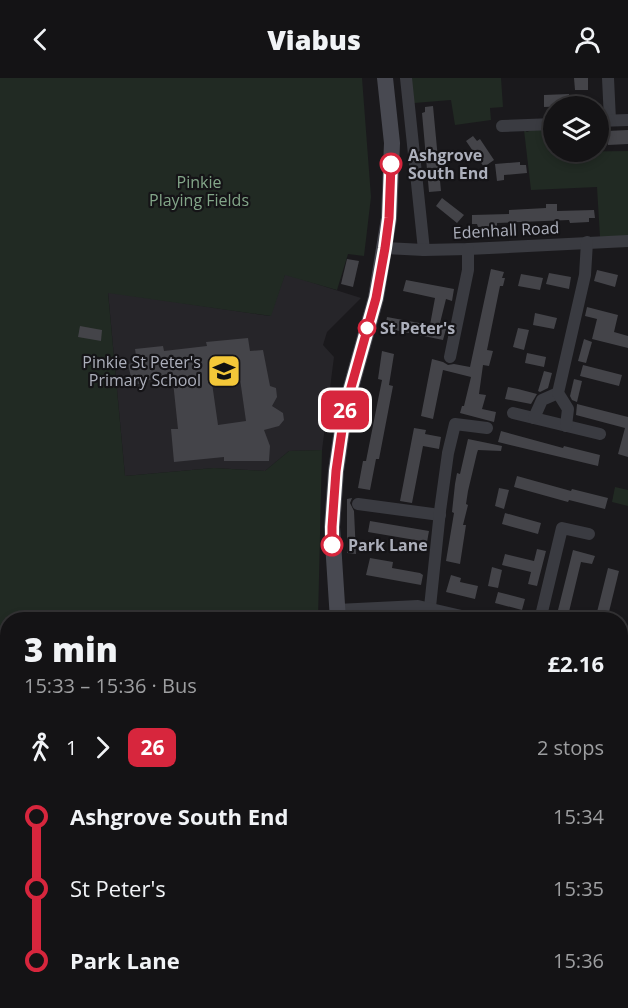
<!DOCTYPE html>
<html lang="en">
<head>
<meta charset="utf-8">
<style>
  :root { --surface:#141315; --page:#212022; --text:#f1f3f6; --muted:#9d9ea0; --line:#333234 }
  body { margin:0; font-family:"Open Sans",sans-serif; background:var(--page); color:var(--text); height:100vh; display:flex; flex-direction:column; font-size:22px; white-space:nowrap }
  * { box-sizing:border-box; margin:0 }
  p { font-size:20px; color:var(--muted) }
  .icon { flex:none; width:33px; height:33px; fill:none; stroke:currentColor; stroke-width:2; stroke-linecap:round; stroke-linejoin:round }
  .map { position:relative; flex:1; overflow:hidden }
  .side { position:absolute; left:0px; top:534px; width:628px; height:396px; display:flex; flex-direction:column; background:var(--surface); border-radius:24px 24px 0 0; box-shadow:0 3px 9px #0003,0 0 0 2px var(--line) }
  .side>* { flex:none }
  .badge { padding:0 12px; border-radius:9px; font-size:21px; line-height:39px }
  .fabs { position:absolute; left:543px; top:18px; display:grid; gap:12px }
  .fabs a { display:grid; place-items:center; width:66px; height:66px; border-radius:50%; background:var(--surface); box-shadow:0 3px 9px #0003,0 0 0 2px var(--line); font-size:30px }
  .map>.badge { position:absolute; translate:-50% -50%; box-shadow:0 0 0 3px #fff }
  .legs { display:flex; align-items:center; gap:9px; height:66px; padding:0 24px; font-size:20px }
  .legs p { margin-inline-start:auto }
  .overview { display:flex; align-items:center; justify-content:space-between; height:102px; padding:0 24px }
  h1 { font-size:33px; font-weight:800; line-height:45px }
  ul { padding:0 24px; list-style:none }
  li { display:flex; align-items:center; gap:21px; height:72px; font-size:22px }
  li i { display:grid; place-items:center; width:9px; height:100%; margin:0 8px; background:currentColor }
  li i::after { content:''; width:15px; height:15px; margin:-8px; border:4px solid; border-radius:50%; background:var(--surface) }
  li p { margin-inline-start:auto }
  li:first-child i { background:linear-gradient(#0000 50%,currentColor 0) }
  li:last-child i { background:linear-gradient(currentColor 50%,#0000 0) }
  header { display:flex; justify-content:space-between; align-items:center; height:78px; padding:0 24px; background:var(--surface); font-size:27px; font-weight:800 }
  .map>svg:first-child { display:block }
  .built { fill:#262529 }
  .green { fill:#212a23 }
  .building { fill:#444449; fill-rule:evenodd }
  .lines { fill:none; stroke-linecap:round; stroke-linejoin:round }
  .minor { stroke:#3a3b41; stroke-width:12 }
  .secondary { stroke:#484951; stroke-width:16 }
  .line-1-casing { stroke:#fff; stroke-width:14 }
  .line-1 { stroke:#d7263d; stroke-width:9 }
  .stop-1-dot { fill:#fff; stroke:#d7263d; stroke-width:3 }
  .labels { text-anchor:middle; stroke-width:4.5; stroke-linejoin:round; paint-order:stroke }
  .stop-label { font-size:16px; font-weight:bold; fill:#acafbb; stroke:#151417; text-anchor:start }
  .park-label { font-size:16px; fill:#83a689; stroke:#151417 }
  .street-label { font-size:16px; fill:#acafbb; stroke:#151417 }
  .poi-label { font-size:16px; fill:#acafbb; stroke:#151417; text-anchor:end }
</style>
</head>
<body>
<header><svg class="icon" aria-label="back" viewBox="0 0 24 24"><path d="M15 5l-7 7 7 7"/></svg>Viabus<svg class="icon" aria-label="person" viewBox="0 0 24 24"><circle cx="12" cy="8" r="4"/><path d="M4 21q1-7 8-7t8 7"/></svg></header>
<div class="map">
<svg width="628" height="930" viewBox="0 0 628 930">
  <rect width="100%" height="100%" fill="#1a191c"/>
  <g class="built">
    <polygon points="285,196 361,220 327,254 323,267 334,279 322,372 289,373 265,393 214,390 125,398 108,214 270,238"/>
    <polygon points="0,551 8,552 8,922 302,923 56,930 41,927 0,927"/>
  </g>
  <g class="green">
    <polygon points="0,0 362,0 371,119 364,178 348,176 337,212 285,197 271,238 108,215 125,398 214,390 265,393 289,373 322,372 318,541 8,542 7,637 4,636 0,625"/>
    <polygon points="411,0 501,0 503,29 490,30 491,42 455,47 451,22 414,25"/>
    <polygon points="534,51 553,51 554,74 628,73 628,158 600,159 597,109 531,112 524,52 527,54"/>
    <polygon points="615,409 628,412 628,428 612,424"/>
    <polygon points="621,763 628,764 628,930 477,930 477,923 621,922"/>
    <polygon points="12,922 310,922 310,923 309,930 29,930 12,927"/>
  </g>
  <g class="building">
    <polygon points="574,0 588,0 588,12 575,12"/>
    <polygon points="569,16 569,28 544,29 544,17"/>
    <polygon points="433,28 441,113 429,114 422,35 425,34 425,29"/>
    <polygon points="628,52 628,66 608,67 607,53"/>
    <polygon points="473,58 477,63 480,61 494,82 484,89 466,63"/>
    <polygon points="520,84 520,87 526,87 527,95 504,97 504,102 497,103 495,86"/>
    <polygon points="442,120 464,137 457,145 436,128"/>
    <polygon points="546,126 557,126 557,133 594,132 595,140 589,140 589,144 570,145 569,142 497,145 497,148 478,149 477,146 472,146 472,137 509,136 509,132 546,130"/>
    <polygon points="347,181 359,183 353,209 341,206"/>
    <polygon points="491,191 504,194 502,200 505,200 503,208 500,208 487,272 493,273 489,288 483,287 479,316 486,317 482,331 496,334 494,344 460,335 462,328 464,328 471,299 443,292 433,341 421,338 432,281 443,284 448,287 454,286 470,289"/>
    <polygon points="597,192 618,197 615,209 594,203"/>
    <polygon points="549,195 571,199 569,211 546,206"/>
    <polygon points="521,196 543,200 540,212 518,208"/>
    <polygon points="406,202 454,211 452,223 446,221 439,249 446,251 443,262 385,250 387,239 430,247 435,220 403,213"/>
    <polygon points="587,229 618,237 614,254 628,258 628,270 592,261 597,241 585,238"/>
    <polygon points="535,235 557,240 554,251 533,247"/>
    <polygon points="80,248 102,252 101,263 78,259"/>
    <polygon points="518,250 529,252 524,272 513,269"/>
    <path d="M248 260 250 273 263 272 270 308 276 310 277 319 272 328 283 335 284 342 279 348 264 352 270 368 269 383H224V379L174 384 171 351H178L172 294 133 308 128 286 137 284 135 271 163 268 164 273 207 268 206 264ZM239 294 246 343 218 347 211 298Z"/>
    <polygon points="584,261 592,264 586,285 578,283"/>
    <polygon points="382,273 394,276 389,307 393,308 379,381 376,381 370,412 358,410 363,383 366,383 379,317 382,302 378,301"/>
    <polygon points="527,275 546,279 544,289 525,285"/>
    <polygon points="583,287 622,297 619,308 580,298"/>
    <polygon points="544,293 552,295 548,310 540,314 538,313"/>
    <polygon points="574,301 582,303 577,324 572,322 570,318"/>
    <polygon points="508,309 518,311 537,316 531,326 505,321"/>
    <polygon points="577,326 628,339 628,379 618,376 625,350 576,337"/>
    <polygon points="414,350 426,352 425,356 441,359 439,371 423,368 412,425 400,423"/>
    <polygon points="501,353 563,370 564,368 600,377 598,388 498,364"/>
    <polygon points="468,361 502,368 501,373 478,372 477,375 468,413 466,426 468,427 463,447 466,447 460,486 446,483 454,435 452,434 455,406 457,395 460,396"/>
    <polygon points="517,398 571,413 572,411 608,420 605,431 569,422 568,424 514,409"/>
    <polygon points="499,410 509,412 504,431 495,428"/>
    <polygon points="352,420 350,425 354,433 356,476 347,475 347,421"/>
    <polygon points="505,435 541,445 538,456 502,446"/>
    <polygon points="370,443 429,453 427,464 368,454"/>
    <polygon points="537,471 546,473 537,508 528,506 531,494 502,487 505,476 534,483"/>
    <polygon points="573,472 595,478 592,486 581,484 567,542 561,542 556,540"/>
    <polygon points="370,480 393,484 392,490 420,495 423,497 421,507 366,497"/>
    <polygon points="492,489 502,492 498,510 488,508"/>
    <polygon points="608,490 619,493 607,542 595,542"/>
    <polygon points="451,497 461,500 460,504 478,508 475,521 446,514"/>
    <polygon points="498,514 525,521 522,532 495,525"/>
  </g>
  <g class="lines">
    <g class="minor">
      <polyline points="406,0 424,172"/>
      <polyline points="608,0 610,42"/>
      <polyline points="598,43 628,42"/>
      <polyline points="502,48 554,46"/>
      <polyline points="385,170 424,172 468,171 628,163"/>
      <polyline points="450,279 468,192 468,171"/>
      <polyline points="513,335 600,356"/>
      <polyline points="534,340 542,322 558,315"/>
      <polyline points="566,348 568,331 558,315 585,197 587,164"/>
      <polyline points="358,426 440,437"/>
      <polyline points="430,529 440,433 448,375 455,346 487,350"/>
      <polyline points="337,532 418,528 479,542"/>
      <polyline points="540,542 562,450 589,456"/>
      <polyline points="621,574 628,576"/>
      <polyline points="420,930 420,922"/>
    </g>
    <g class="secondary">
      <polyline points="338,542 332,449 336,393 345,331 376,220 389,140 392,65 385,0"/>
      <polyline points="323,930 323,922"/>
    </g>
  </g>
  <g class="lines">
    <g class="line-1-casing">
      <polyline id="line-1" points="332,467 332,449 336,393 345,331 376,220 385,170 389,140 391,86"/>
    </g>
    <use href="#line-1" class="line-1"/>
  </g>
  <defs>
    <g id="school-square" transform="scale(1.725)"><rect x="-9" y="-9" width="18" height="18" rx="4" fill="#f4c839" stroke="#151417"/><path d="M0-5L7-2L0 1L-7-2ZM-4 1L0 2.5L4 1V4Q0 6-4 4Z" fill="#111"/></g>
  </defs>
  <g fill-rule="evenodd">
    <use href="#school-square" x="224" y="293"/>
  </g>
  <g class="stop-1-dot">
    <circle cx="391" cy="86" r="10"/>
    <circle cx="367" cy="250" r="8"/>
    <circle cx="332" cy="467" r="10"/>
  </g>
  <g class="labels">
    <g class="stop-label">
      <text x="408" y="83">Ashgrove<tspan x="408" dy="18">South End</tspan></text>
      <text x="380" y="256">St Peter's</text>
      <text x="348" y="473">Park Lane</text>
    </g>
    <g class="park-label">
      <text x="199" y="110">Pinkie<tspan x="199" dy="18">Playing Fields</tspan></text>
    </g>
    <g class="street-label">
      <text transform="translate(506 152) rotate(-3)" y="6">Edenhall Road</text>
    </g>
    <g class="poi-label">
      <text x="201" y="290">Pinkie St Peter's<tspan x="201" dy="18">Primary School</tspan></text>
    </g>
  </g>
</svg>
<div class="fabs">
<a><svg class="icon" aria-label="layers" viewBox="0 0 24 24"><path d="M12 4l9 5-9 5-9-5zM3 14l9 5 9-5"/></svg></a>
</div>
<b class="badge" style="left:345px;top:332px;background:#d7263d;color:#fff">26</b>
<section class="side">
<div class="overview"><div><h1>3 min</h1><p>15:33 – 15:36 · Bus</p></div><b>£2.16</b></div>
<div class="legs"><svg class="icon" aria-label="walk" viewBox="0 0 24 24"><circle cx="13" cy="4" r="2"/><path d="M13 8l-2 6 4 7M11 14l-3 7M7 12l3-4h3l4 4"/></svg>1<svg class="icon" aria-label="forward" viewBox="0 0 24 24"><path d="M9 5l7 7-7 7"/></svg><b class="badge" style="background:#d7263d;color:#fff">26</b><p>2 stops</p></div>
<ul>
<li><i style="color:#d7263d"></i><b>Ashgrove South End</b><p>15:34</p></li>
<li><i style="color:#d7263d"></i><span>St Peter's</span><p>15:35</p></li>
<li><i style="color:#d7263d"></i><b>Park Lane</b><p>15:36</p></li>
</ul>
</section>
</div>
</body>
</html>
